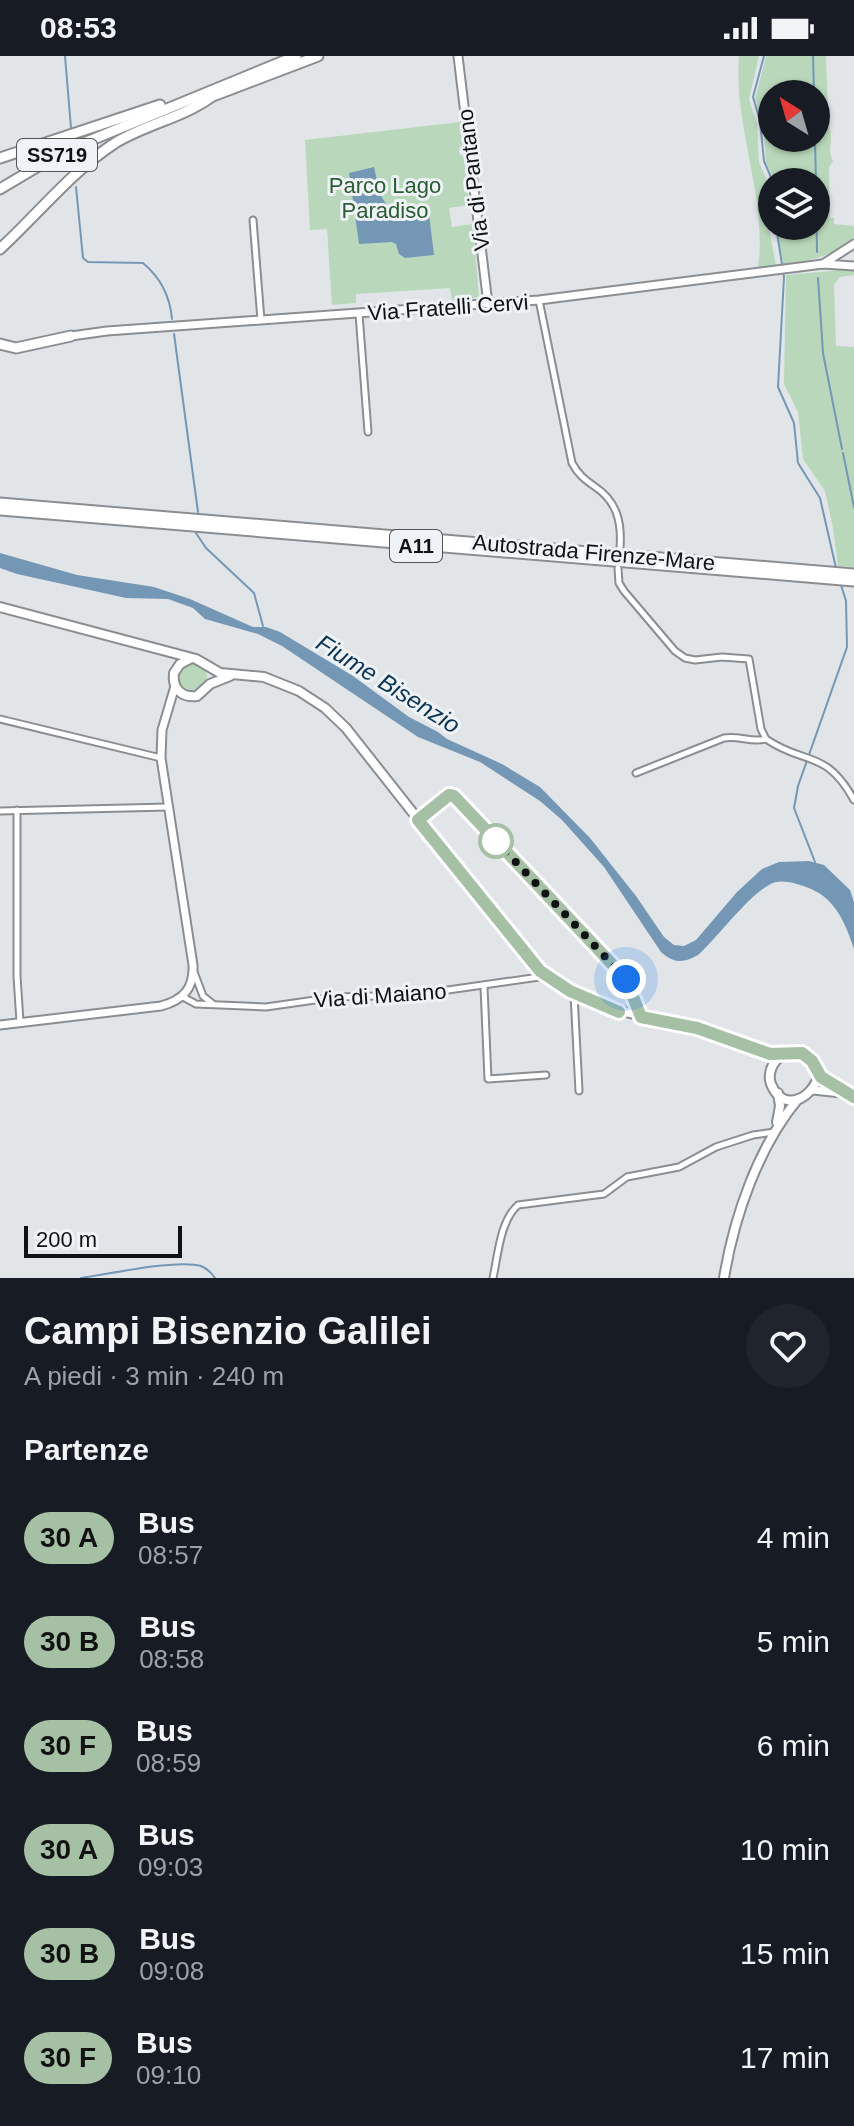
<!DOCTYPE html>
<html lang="it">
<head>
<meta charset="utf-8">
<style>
  :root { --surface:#171b24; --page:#20242c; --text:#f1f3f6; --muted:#9ea1a6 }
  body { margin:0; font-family:Helvetica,sans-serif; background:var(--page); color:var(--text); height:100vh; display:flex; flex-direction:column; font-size:30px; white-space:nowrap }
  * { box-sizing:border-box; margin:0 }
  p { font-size:26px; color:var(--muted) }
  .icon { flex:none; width:44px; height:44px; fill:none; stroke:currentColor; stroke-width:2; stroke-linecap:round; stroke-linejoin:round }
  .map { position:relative; height:1222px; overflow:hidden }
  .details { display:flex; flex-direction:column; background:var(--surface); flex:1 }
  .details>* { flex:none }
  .badge { padding:0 16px; border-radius:26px; font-size:28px; line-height:52px }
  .needle { width:52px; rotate:323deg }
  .tools { position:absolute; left:758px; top:24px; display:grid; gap:16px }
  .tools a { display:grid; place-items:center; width:72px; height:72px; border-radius:50%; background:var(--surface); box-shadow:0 2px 6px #0004; font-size:40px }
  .scale { position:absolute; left:24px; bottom:20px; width:158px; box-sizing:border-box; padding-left:8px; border:4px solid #101112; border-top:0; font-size:22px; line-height:28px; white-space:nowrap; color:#101112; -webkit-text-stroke:6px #eff2f6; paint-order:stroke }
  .you { position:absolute; width:40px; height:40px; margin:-20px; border:6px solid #fff; border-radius:50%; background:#1a73e8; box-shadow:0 0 0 12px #1a73e833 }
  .map>.badge { position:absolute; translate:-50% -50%; box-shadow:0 0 0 4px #fff }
  h2 { padding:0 24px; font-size:30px; line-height:72px }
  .round { display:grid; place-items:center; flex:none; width:84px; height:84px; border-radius:42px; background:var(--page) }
  .head { display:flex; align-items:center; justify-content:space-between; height:136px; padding:0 24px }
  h1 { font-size:38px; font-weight:700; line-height:60px }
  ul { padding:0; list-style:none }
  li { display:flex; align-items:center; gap:24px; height:104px; padding:0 24px }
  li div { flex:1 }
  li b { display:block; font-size:30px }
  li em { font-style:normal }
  li .badge { min-width:88px; font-weight:700; text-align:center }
  .status { display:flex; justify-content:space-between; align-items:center; height:56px; padding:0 40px; background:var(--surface); direction:ltr }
  .status svg { height:22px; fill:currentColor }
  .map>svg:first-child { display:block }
  .green { fill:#b9d8bb; fill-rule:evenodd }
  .water { fill:#7497b6 }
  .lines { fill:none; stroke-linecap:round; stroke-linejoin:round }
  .stream { stroke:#7497b6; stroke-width:2 }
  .street-casing { stroke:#8b8e91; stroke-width:9 }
  .secondary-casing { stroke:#8b8e91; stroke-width:11 }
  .primary-casing { stroke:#8b8e91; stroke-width:12 }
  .highway-casing { stroke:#8b8e91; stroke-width:13 }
  .street { stroke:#fff; stroke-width:5 }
  .secondary { stroke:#fff; stroke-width:7 }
  .primary { stroke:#fff; stroke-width:8 }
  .highway { stroke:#fff; stroke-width:9 }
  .line-casing { stroke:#fff; stroke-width:18 }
  .line { stroke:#a6c0a6; stroke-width:12 }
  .walk { stroke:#101112; stroke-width:8; stroke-dasharray:0 14.4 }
  .stop-dot { fill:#fff; stroke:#a6c0a6; stroke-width:4 }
  .labels { text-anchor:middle; stroke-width:6; stroke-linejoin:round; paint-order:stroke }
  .shield { fill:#eff2f6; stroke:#535456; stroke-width:2 }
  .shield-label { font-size:20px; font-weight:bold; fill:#101112 }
  .street-label { font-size:22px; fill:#101112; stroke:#eff2f6 }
  .park-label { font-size:22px; fill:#2a5d31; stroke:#eff2f6 }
  .water-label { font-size:24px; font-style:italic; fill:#093454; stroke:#eff2f6 }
</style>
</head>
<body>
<div class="status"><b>08:53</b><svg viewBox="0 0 49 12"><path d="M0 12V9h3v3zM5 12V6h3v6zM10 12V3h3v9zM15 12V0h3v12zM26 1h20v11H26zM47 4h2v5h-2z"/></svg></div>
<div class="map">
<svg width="854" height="1222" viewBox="0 0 854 1222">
  <rect width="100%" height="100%" fill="#e2e5e8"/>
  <g class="green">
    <path d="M739 0H759L749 43 757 68 759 106 770 132 769 171 776 210 758 212C768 142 733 71 739 0Z"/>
    <path d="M766 0H826C827 28 828 57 831 81 831 90 828 95 833 105L829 111 830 162H834V168L854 170V181C829 202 815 204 783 208L777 170H816V126H775L766 106 763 68 755 43ZM772 38H816V82H772Z"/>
    <polygon points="460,66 463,93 459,94 460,99 464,100 469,149 449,152 452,171 472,168 473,175 469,175 469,180 474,182 479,241 452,245 450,232 356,238 356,247 332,249 327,173 310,174 305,84"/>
    <polygon points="854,213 854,219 840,221 834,229 836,290 854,291 854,511 838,510 833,472 825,435 803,403 798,356 784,328 786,219"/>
    <circle cx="192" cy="621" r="15"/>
  </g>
  <g class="water">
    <polygon points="374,111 380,138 394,161 429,158 434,199 405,202 399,198 396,188 392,186 359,188 349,117"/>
    <path d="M0 497 77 519 154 531 190 543 253 571H266L280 576 353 620 409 661 438 676 447 683 502 708 540 731 590 782 636 840 664 881 674 889 684 890 696 884 737 836 762 813 779 806 809 805 824 809 850 834 854 846V893C845 866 835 841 806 831 798 828 785 824 776 826 753 832 717 883 698 899 684 907 674 908 661 896L604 811 562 764 540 745 480 706 418 681 282 590 258 578 205 563 193 552 168 543 126 542 17 518 0 512Z"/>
  </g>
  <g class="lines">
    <g class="stream">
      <polyline points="65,0 71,72"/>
      <polyline points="764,0 753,41 760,65 764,105 773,126"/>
      <polyline points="813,0 814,38"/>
      <polyline points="815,86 816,126"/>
      <polyline points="73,97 74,116"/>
      <path d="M76 131 83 202 88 206 143 207C161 222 170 240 172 263"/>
      <polyline points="816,138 817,196"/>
      <polyline points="776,170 784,221 778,331 794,367 798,407 820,442 836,512"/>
      <polyline points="818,222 823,297 842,393"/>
      <polyline points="174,278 198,456"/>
      <polyline points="843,397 854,451"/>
      <polyline points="196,477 206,492 254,537 263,570"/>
      <polyline points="815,806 794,752 798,730 847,591 846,545 840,526"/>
      <path d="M81 1222C110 1218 176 1203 201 1210 208 1213 211 1216 215 1222"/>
    </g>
    <g class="street-casing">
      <g id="street">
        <polyline points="253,164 261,264"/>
        <path d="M539 244 572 407C578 418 584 423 594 430 617 445 622 466 620 492"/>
        <polyline points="359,258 368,376"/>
        <path d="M618 512 619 527 624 535 675 595 685 602 695 604 722 601 749 603 761 673 766 683C805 710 825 692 854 744"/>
        <polyline points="0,663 161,702"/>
        <path d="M636 717 724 682C738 679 752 687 766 683"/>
        <polyline points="17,754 17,920 20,966"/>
        <polyline points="0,755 168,751"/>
        <polyline points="418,764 448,740 454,740 626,923 641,960"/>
        <polyline points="194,916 203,940 213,948"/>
        <polyline points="484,931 488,1023 546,1019"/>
        <polyline points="574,938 579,1035"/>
        <polyline points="183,941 196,948 266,951 336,941 413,939 546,920"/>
        <path d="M493 1222C498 1199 500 1165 518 1149L604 1138 627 1121 679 1111 716 1091 753 1079 774 1076"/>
      </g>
    </g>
    <g class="secondary-casing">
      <g id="secondary">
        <polyline points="458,0 488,248"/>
        <polyline points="823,208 854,188"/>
        <polyline points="71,280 107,275 539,244 823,208 854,210"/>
        <path d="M0 969 161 950C183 944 194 933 193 909L161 702 162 674 175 630"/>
        <polyline points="817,1017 854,1041"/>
        <polyline points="813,1034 841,1037"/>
      </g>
    </g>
    <g class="primary-casing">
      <g id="primary">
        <path d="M0 551 196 603 220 617 264 621 299 635 325 652 346 672 518 890C570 952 620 954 694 971 720 978 744 990 770 998 781 1000 790 994 801 997 846 1011 790 1074 771 1028 767 1017 773 1006 781 1000"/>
        <path d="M190 603 180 608 174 617C172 632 181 642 197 640L210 628 230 620"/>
        <polyline points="777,1066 780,1050 778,1037"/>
        <path d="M724 1222C734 1161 758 1091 798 1043"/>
      </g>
    </g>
    <g class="highway-casing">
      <g id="highway">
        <polyline points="205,43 318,0"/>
        <polyline points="0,102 160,49"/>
        <polyline points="0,133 62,96 296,0"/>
        <path d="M0 193C38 158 72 115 115 87 146 68 182 62 211 41"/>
        <polyline points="0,288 16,292 71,280"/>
        <polyline points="0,447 854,518"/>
        <polyline points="0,454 854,525"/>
      </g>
    </g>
    <use href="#street" class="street"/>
    <use href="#secondary" class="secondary"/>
    <use href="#primary" class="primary"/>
    <use href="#highway" class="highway"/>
  </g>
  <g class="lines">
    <g class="line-casing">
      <polyline id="line" points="619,956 570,935 540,915 418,764 449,739 454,740 626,923 641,961 697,972 770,998 802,997 812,1005 821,1021 854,1041"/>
    </g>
    <use href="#line" class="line"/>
    <polyline class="walk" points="496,785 626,923"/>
  </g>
  <circle class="stop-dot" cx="496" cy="785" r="16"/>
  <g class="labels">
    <g class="shield">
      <rect x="17" y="83" width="80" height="32" rx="6"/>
      <rect x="390" y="474" width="52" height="32" rx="6"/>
    </g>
    <g class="shield-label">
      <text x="57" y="106">SS719</text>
      <text x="416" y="497">A11</text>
    </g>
    <g class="street-label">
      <text transform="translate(473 124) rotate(-97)" y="8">Via di Pantano</text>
      <text transform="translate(448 251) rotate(-4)" y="8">Via Fratelli Cervi</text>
      <text transform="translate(594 496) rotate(5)" y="8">Autostrada Firenze-Mare</text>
      <text transform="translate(380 939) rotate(-4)" y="8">Via di Maiano</text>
    </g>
    <g class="park-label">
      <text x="385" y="137">Parco Lago<tspan x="385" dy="25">Paradiso</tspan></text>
    </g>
    <g class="water-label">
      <text transform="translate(388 628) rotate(32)" y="8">Fiume Bisenzio</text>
    </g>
  </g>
</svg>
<div class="tools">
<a><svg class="needle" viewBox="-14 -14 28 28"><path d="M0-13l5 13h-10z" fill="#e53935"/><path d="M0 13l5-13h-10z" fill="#9ea1a6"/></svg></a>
<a><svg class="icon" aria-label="layers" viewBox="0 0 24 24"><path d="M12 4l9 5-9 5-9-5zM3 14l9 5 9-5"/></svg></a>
</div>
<div class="scale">200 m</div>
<div class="you" style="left:626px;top:923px"></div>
</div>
<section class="details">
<div class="head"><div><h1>Campi Bisenzio Galilei</h1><p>A piedi · 3 min · 240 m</p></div><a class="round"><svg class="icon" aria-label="heart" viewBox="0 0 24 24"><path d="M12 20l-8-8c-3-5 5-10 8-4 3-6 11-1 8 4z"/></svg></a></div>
<h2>Partenze</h2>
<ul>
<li><span class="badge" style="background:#a6c0a6;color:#111">30 A</span><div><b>Bus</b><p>08:57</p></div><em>4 min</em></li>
<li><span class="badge" style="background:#a6c0a6;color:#111">30 B</span><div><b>Bus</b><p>08:58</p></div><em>5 min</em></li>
<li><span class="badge" style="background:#a6c0a6;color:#111">30 F</span><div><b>Bus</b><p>08:59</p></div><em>6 min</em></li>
<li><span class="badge" style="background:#a6c0a6;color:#111">30 A</span><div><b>Bus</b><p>09:03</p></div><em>10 min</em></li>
<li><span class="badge" style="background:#a6c0a6;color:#111">30 B</span><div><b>Bus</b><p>09:08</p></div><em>15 min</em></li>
<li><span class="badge" style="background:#a6c0a6;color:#111">30 F</span><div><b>Bus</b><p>09:10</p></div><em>17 min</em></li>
</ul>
</section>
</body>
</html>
